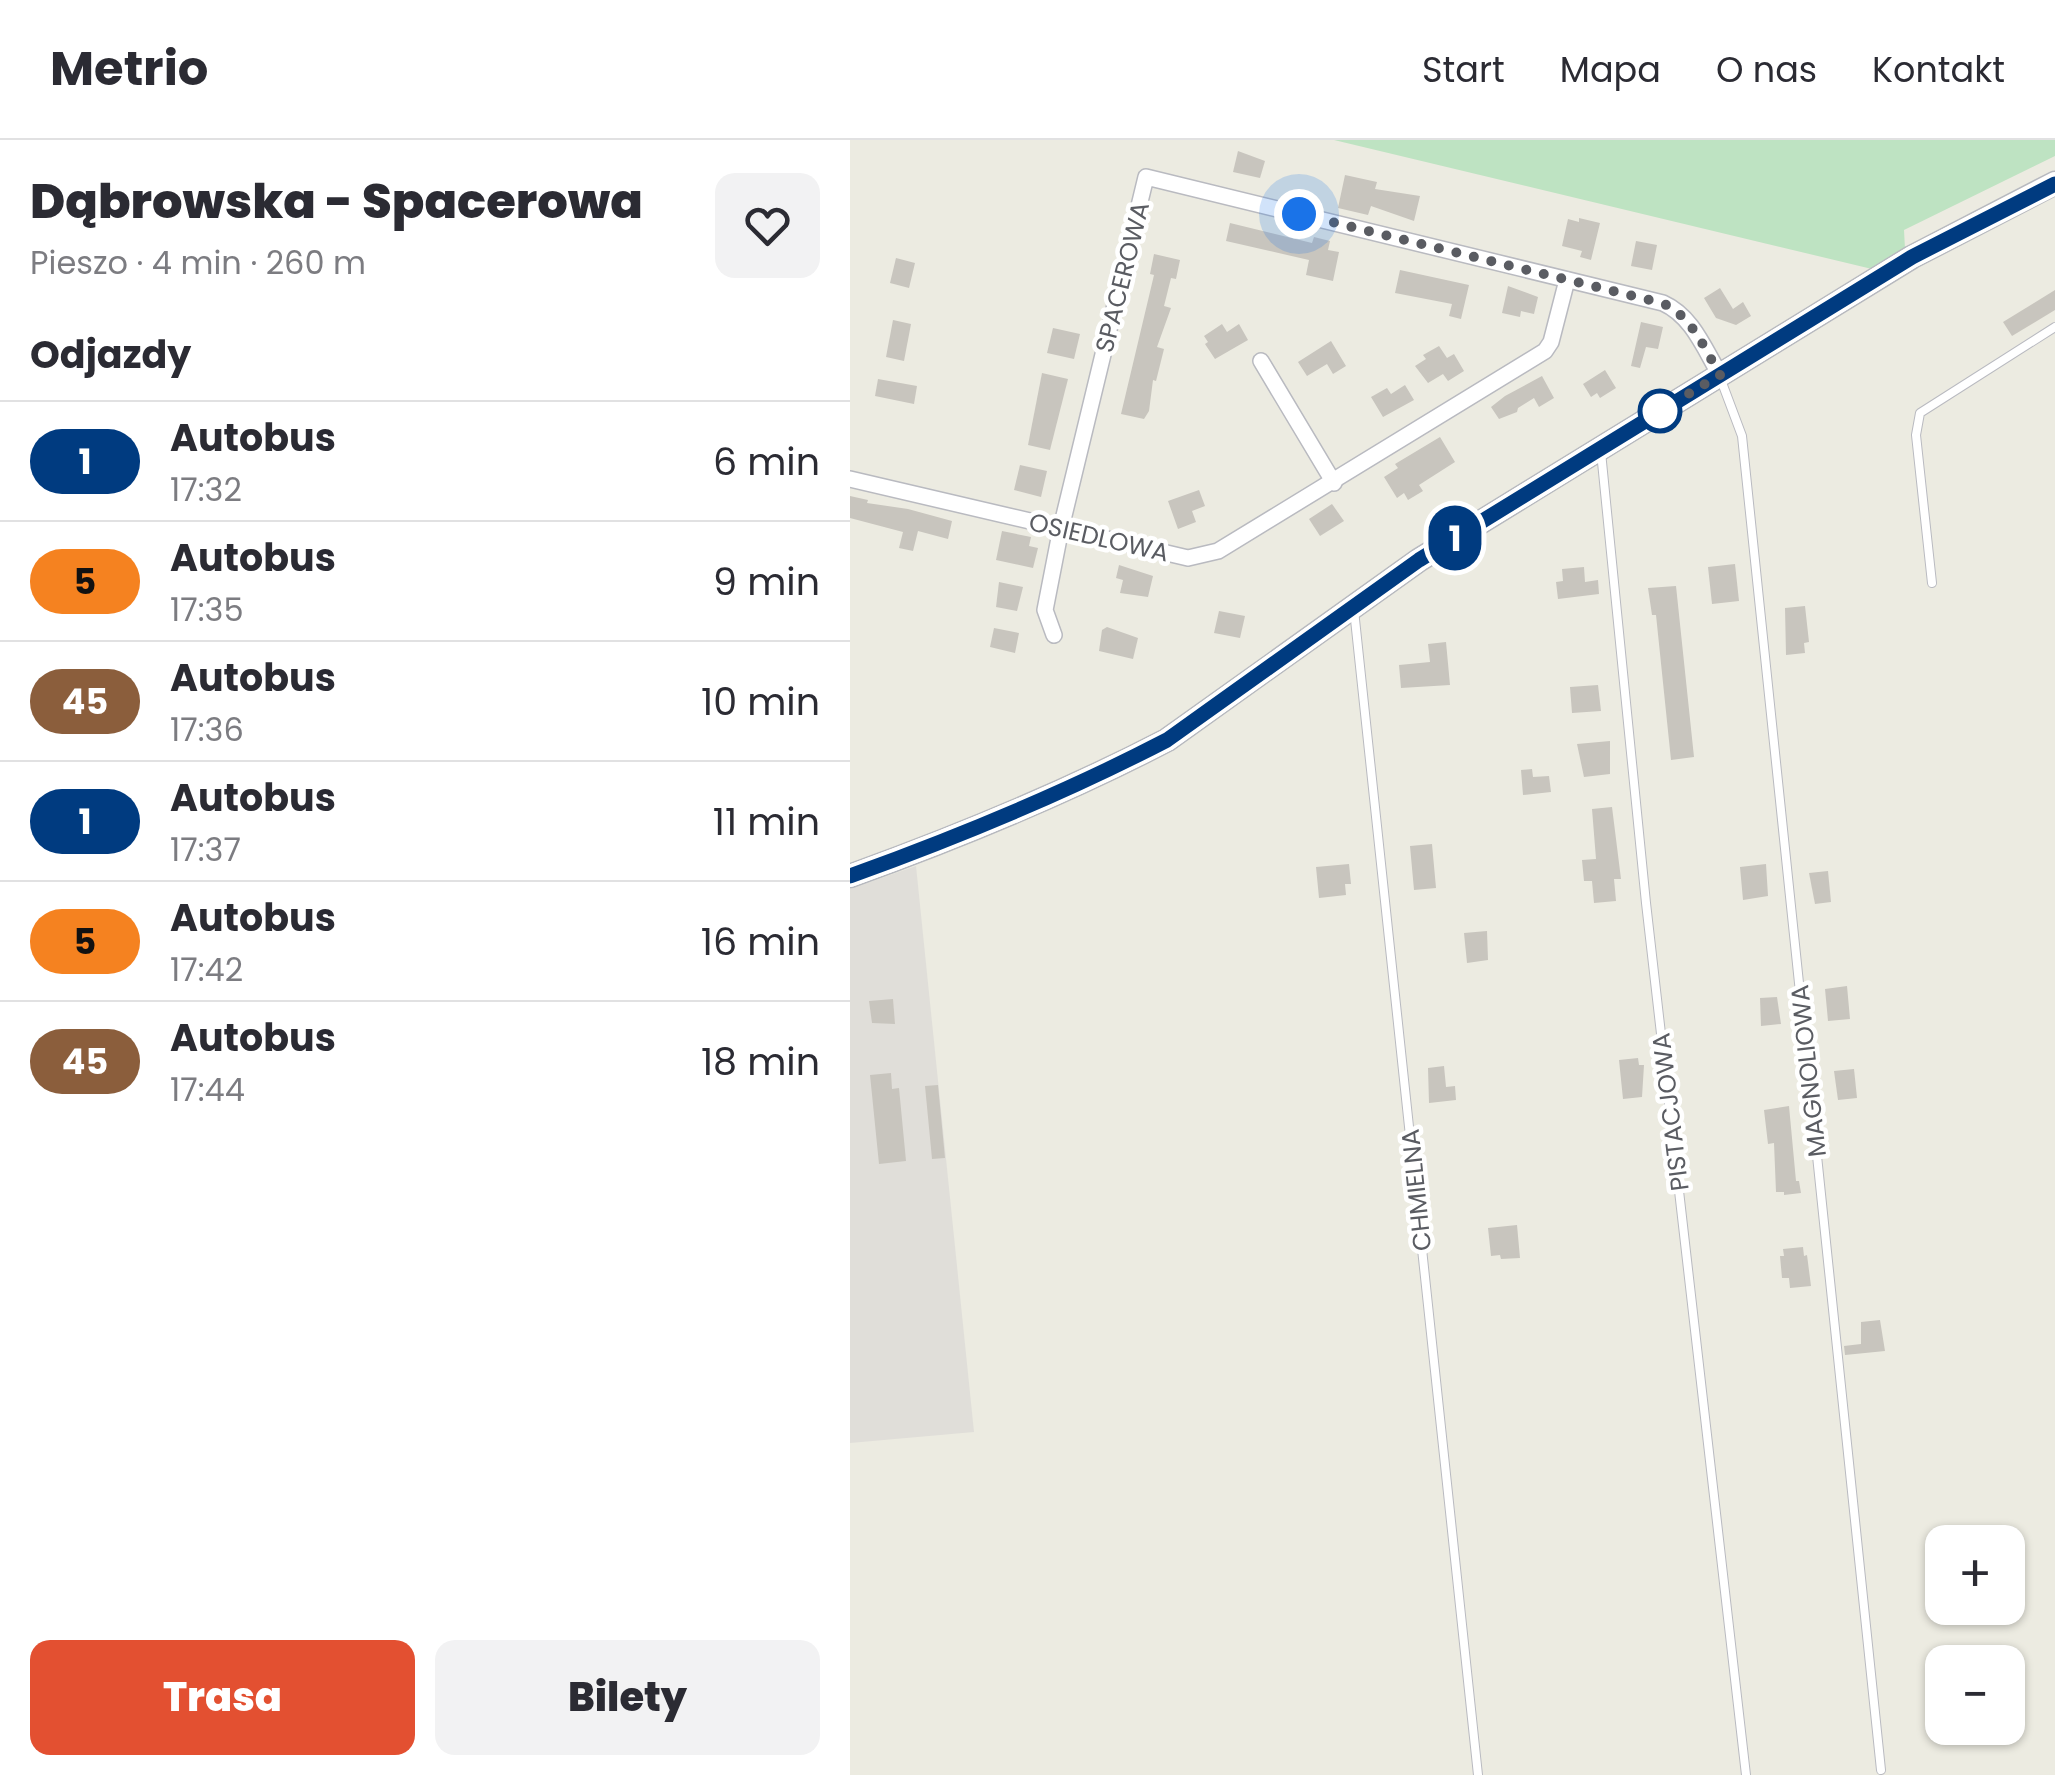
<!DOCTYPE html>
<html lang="pl">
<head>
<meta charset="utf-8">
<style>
  :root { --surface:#fff; --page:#f2f2f3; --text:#2b2b33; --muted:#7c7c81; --line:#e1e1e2; --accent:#e35031 }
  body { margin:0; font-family:Poppins,sans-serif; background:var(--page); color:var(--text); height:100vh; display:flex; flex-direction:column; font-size:38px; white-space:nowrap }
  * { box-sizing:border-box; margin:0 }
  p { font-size:32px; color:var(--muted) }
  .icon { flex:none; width:55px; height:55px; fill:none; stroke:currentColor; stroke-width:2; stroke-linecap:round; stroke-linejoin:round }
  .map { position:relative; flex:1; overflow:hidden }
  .sheet { display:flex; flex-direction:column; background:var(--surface); width:850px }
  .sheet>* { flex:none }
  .badge { padding:0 20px; border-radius:32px; font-size:35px; line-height:65px }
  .buttons { position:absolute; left:1075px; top:1385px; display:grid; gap:20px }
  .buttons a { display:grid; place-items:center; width:100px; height:100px; border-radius:20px; background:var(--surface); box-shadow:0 2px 8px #0004; font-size:50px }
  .you { position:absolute; width:50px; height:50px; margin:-25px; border:8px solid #fff; border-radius:50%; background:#1a73e8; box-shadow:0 0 0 15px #1a73e833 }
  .map>.badge { position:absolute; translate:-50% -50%; box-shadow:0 0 0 5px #fff }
  h2 { padding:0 30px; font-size:38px; line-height:90px }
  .round { display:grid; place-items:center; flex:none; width:105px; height:105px; border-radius:20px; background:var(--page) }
  .headline { display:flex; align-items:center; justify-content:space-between; height:170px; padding:0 30px }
  h1 { font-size:48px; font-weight:800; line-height:75px }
  .cta { display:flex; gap:20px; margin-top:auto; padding:20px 30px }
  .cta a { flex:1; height:115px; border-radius:20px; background:var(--accent); color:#fff; font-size:40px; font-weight:800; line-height:115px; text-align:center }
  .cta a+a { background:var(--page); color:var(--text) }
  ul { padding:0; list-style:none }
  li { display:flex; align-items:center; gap:30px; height:120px; padding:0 30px; border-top:2px solid var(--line) }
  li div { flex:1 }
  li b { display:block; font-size:38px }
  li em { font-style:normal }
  li .badge { min-width:110px; font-weight:700; text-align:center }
  header { display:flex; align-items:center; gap:60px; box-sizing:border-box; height:140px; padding:0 50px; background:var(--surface); border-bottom:2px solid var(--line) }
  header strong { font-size:48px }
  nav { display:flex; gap:55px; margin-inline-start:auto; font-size:35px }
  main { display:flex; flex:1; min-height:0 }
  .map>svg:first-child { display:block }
  .industrial { fill:#e0ded9 }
  .green { fill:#bee3c2 }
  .building { fill:#c8c5be }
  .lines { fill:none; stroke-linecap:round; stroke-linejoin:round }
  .lane-casing { stroke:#b9bac0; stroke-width:10 }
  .street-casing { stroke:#b9bac0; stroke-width:18 }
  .secondary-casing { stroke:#b7b9bf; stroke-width:25 }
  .lane { stroke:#fff; stroke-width:8 }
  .street { stroke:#fff; stroke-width:15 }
  .secondary { stroke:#fff; stroke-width:22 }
  .line-casing { stroke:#fff; stroke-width:22 }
  .line { stroke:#003b80; stroke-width:15 }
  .walk { stroke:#5a5c62; stroke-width:10; stroke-dasharray:0 18 }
  .stop-dot { fill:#fff; stroke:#003b80; stroke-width:5 }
  .labels { text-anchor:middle; stroke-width:9; stroke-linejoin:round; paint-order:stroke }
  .street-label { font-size:25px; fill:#5a5c62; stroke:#fff }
</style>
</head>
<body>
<header>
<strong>Metrio</strong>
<nav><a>Start</a><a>Mapa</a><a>O nas</a><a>Kontakt</a></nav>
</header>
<main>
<section class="sheet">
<div class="headline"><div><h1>Dąbrowska - Spacerowa</h1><p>Pieszo · 4 min · 260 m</p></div><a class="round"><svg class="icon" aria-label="heart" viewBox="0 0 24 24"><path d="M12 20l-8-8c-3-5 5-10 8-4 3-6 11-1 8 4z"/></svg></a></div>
<h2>Odjazdy</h2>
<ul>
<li><span class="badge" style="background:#003b80;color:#fff">1</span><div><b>Autobus</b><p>17:32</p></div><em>6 min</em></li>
<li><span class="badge" style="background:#f58220;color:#111">5</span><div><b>Autobus</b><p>17:35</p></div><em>9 min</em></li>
<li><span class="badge" style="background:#8b5e3c;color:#fff">45</span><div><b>Autobus</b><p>17:36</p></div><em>10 min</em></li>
<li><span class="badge" style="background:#003b80;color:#fff">1</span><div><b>Autobus</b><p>17:37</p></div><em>11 min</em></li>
<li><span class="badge" style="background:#f58220;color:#111">5</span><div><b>Autobus</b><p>17:42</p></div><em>16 min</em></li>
<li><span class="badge" style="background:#8b5e3c;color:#fff">45</span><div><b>Autobus</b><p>17:44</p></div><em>18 min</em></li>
</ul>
<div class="cta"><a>Trasa</a><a>Bilety</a></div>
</section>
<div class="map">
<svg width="1205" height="1635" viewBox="0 0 1205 1635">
  <rect width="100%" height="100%" fill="#ecebe1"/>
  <polygon class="industrial" points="66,726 124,1292 0,1303 0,749"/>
  <polygon class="green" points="484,0 1205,0 1205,16 1054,90 1055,109 1022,129"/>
  <g class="building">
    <polygon points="388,11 415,21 410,38 383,32"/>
    <polygon points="495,35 527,42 525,49 570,56 564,81 521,66 518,75 488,68"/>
    <polygon points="729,78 750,83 741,120 730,117 732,111 712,106 718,79 729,82"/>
    <polygon points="380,83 462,103 464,97 480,101 478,110 489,112 483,141 456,135 459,120 376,101"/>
    <polygon points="786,101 807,105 802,130 781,126"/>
    <polygon points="304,114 330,120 326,139 321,138 314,166 321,168 307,207 314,209 306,241 303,240 299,271 294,279 271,274 304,135 300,134"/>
    <polygon points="46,118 65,123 59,148 40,143"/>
    <polygon points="550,130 619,145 611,179 599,176 602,164 545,153"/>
    <polygon points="658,146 688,157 684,174 671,171 670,177 652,173"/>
    <polygon points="870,148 883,169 893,162 901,176 886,185 866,178 854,158"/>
    <polygon points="1205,150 1205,170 1162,196 1153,182"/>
    <polygon points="43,180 61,184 54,221 36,217"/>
    <polygon points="791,182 813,187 808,209 796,207 790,228 781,226"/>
    <polygon points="372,184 377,192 389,184 398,200 365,219 355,204 358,202 354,196"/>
    <polygon points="203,188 230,194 224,219 197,213"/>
    <polygon points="481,201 496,226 483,234 477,224 457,236 448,222"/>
    <polygon points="589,206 597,218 604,214 614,231 598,241 593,234 578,243 565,226 576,219 573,215"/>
    <polygon points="755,230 766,248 750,258 747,253 741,257 733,244"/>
    <polygon points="192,233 218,239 200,310 178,305"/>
    <polygon points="692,236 704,258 689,267 684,258 668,268 667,272 649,279 641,267 655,256"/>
    <polygon points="28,239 67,246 64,264 25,256"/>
    <polygon points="555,245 564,260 533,277 521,257 537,248 541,254"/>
    <polygon points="590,297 605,322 569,345 573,351 558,360 554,353 547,358 534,337 548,328 545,324"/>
    <polygon points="170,325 197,331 191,357 164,350"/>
    <polygon points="349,350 355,366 342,371 346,382 328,389 318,361"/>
    <polygon points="0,356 18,360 17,363 58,369 102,381 98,399 68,391 63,411 49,408 53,392 0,378"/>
    <polygon points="482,364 494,381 470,396 459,379"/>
    <polygon points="152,391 181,397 179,406 188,408 183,428 146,420"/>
    <polygon points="885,424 889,461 862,464 858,427"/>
    <polygon points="269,425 303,436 298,457 270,453 273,440 266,438"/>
    <polygon points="734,427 735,442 748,440 749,454 708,459 706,442 713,441 712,429"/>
    <polygon points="149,442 173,447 167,471 146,467"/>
    <polygon points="826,446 844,617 821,620 806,475 802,475 798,448"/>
    <polygon points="955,466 959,502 954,503 955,513 936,515 935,468"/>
    <polygon points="369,471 395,476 390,498 364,493"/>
    <polygon points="257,487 288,498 283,519 249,511 252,490"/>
    <polygon points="144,488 169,493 165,513 140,507"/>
    <polygon points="596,502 600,545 551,548 549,525 580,522 578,504"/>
    <polygon points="748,545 751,571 722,573 720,547"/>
    <polygon points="760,601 760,634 734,637 727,604"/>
    <polygon points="682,629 683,637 699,636 701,652 673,655 671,630"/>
    <polygon points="762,667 771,739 764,739 766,761 744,763 742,741 734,741 732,720 746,719 742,669"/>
    <polygon points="582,704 586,748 564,750 560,706"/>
    <polygon points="499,724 501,744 495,744 496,755 469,758 466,727"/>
    <polygon points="916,724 918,756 893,760 890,727"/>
    <polygon points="978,731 981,762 965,764 959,733"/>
    <polygon points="637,791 638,820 617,823 614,793"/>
    <polygon points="997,846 1000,879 978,881 975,849"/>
    <polygon points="927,857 931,884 911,886 910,858"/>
    <polygon points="43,859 45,884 22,883 19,861"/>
    <polygon points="788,918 789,925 794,925 792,957 773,959 769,920"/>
    <polygon points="594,926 596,947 605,946 606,960 579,963 578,928"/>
    <polygon points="1004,929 1007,958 988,960 984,931"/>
    <polygon points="41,933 42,949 49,948 56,1021 29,1024 20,935"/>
    <polygon points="88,945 95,1018 82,1019 75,946"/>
    <polygon points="939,966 946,1041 949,1041 951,1053 934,1055 934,1052 926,1052 924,1003 918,1004 914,970"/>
    <polygon points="667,1085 670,1118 651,1119 650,1115 641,1116 638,1088"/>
    <polygon points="953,1107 954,1116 957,1115 961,1146 940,1148 939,1138 932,1138 930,1116 934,1116 933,1109"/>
    <polygon points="1030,1180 1035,1211 995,1215 994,1206 1011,1204 1011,1182"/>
  </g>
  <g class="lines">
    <g class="lane-casing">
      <g id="lane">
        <polyline points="871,240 892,296 1031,1630"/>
        <polyline points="751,312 796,763 896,1635"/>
        <polyline points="1082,443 1066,295 1070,273 1205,187"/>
        <polyline points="504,470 628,1635"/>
      </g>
    </g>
    <g class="street-casing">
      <g id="street">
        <polyline points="411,221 484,343"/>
        <polyline points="0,339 338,418 368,411 695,211 701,202 717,140"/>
        <path d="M204 495 195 470 211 388 296 37 813 163C842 176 854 208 870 235"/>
      </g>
    </g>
    <g class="secondary-casing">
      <path id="secondary" d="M0 736C108 697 215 653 317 600L569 420 1062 117 1205 43"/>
    </g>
    <use href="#lane" class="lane"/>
    <use href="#street" class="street"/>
    <use href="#secondary" class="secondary"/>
  </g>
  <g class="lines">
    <g class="line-casing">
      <path id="line" d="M0 736C108 697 215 653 317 600L569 420 1062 117 1205 44"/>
    </g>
    <use href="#line" class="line"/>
    <path class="walk" d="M449 74 812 163C842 176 854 208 870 235L810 271"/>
  </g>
  <circle class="stop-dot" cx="810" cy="271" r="20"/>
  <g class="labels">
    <g class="street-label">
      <text transform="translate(272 137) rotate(-76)" y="9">SPACEROWA</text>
      <text transform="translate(249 397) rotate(13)" y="9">OSIEDLOWA</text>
      <text transform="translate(958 931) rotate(-96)" y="9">MAGNOLIOWA</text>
      <text transform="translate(820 972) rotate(-97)" y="9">PISTACJOWA</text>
      <text transform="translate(566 1050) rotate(-96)" y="9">CHMIELNA</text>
    </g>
  </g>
</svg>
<div class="buttons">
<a>+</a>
<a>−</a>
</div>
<div class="you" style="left:449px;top:74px"></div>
<b class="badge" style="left:605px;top:398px;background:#003b80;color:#fff">1</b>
</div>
</main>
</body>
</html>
